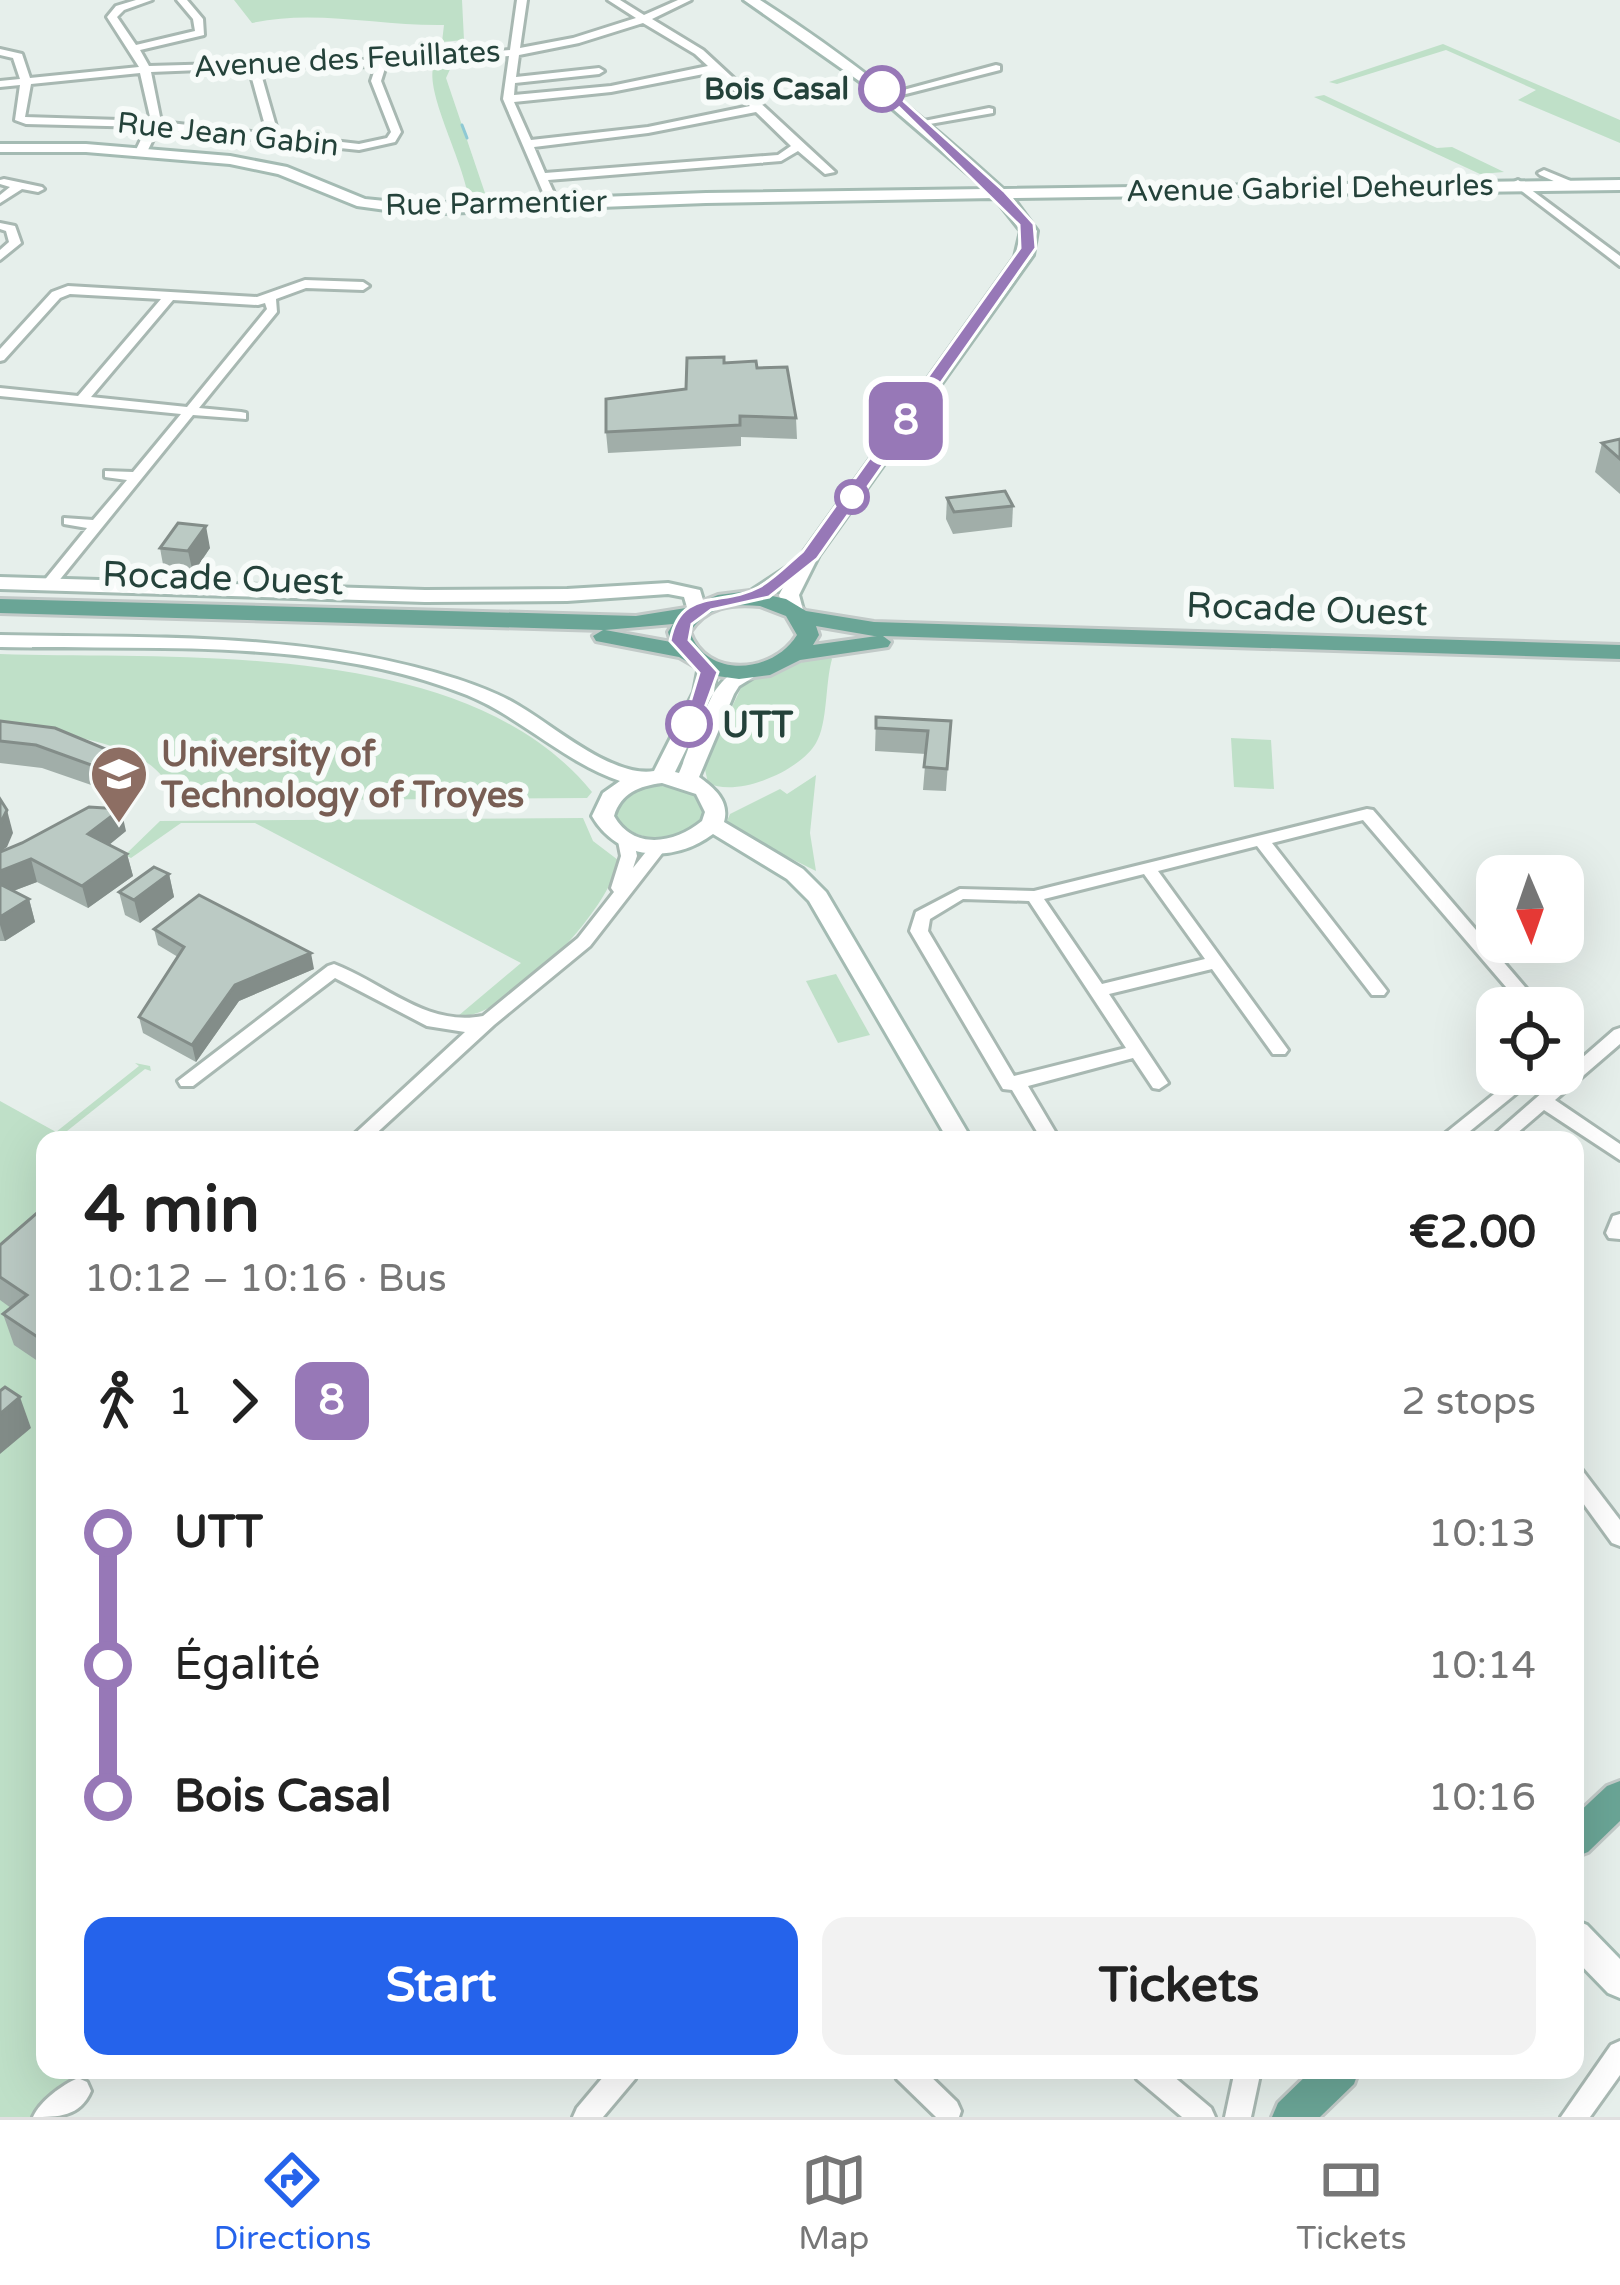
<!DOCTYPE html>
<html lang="en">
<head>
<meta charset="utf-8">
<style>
  :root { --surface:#fff; --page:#f2f2f2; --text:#222; --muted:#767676; --line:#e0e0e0; --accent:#2563eb }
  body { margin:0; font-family:"Varela Round",sans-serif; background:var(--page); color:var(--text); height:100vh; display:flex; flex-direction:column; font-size:45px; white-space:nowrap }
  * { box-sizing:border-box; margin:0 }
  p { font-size:39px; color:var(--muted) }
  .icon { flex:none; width:66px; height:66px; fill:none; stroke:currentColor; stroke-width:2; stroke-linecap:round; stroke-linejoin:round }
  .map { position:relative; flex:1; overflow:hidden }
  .drawer { position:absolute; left:36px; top:1131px; width:1548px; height:948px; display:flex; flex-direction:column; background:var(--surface); border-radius:24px; box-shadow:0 12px 48px #0002 }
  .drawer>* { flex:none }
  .badge { padding:0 24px; border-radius:18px; font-size:42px; line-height:78px }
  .needle { width:78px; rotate:178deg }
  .controls { position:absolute; left:1476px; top:855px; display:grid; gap:24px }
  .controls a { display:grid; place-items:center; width:108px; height:108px; border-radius:24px; background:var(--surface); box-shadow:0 12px 48px #0002; font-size:60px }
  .map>.badge { position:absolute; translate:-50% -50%; box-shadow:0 0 0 6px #fff }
  .legs { display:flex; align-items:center; gap:18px; height:132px; padding:0 48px; font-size:39px }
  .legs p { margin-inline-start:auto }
  .overview { display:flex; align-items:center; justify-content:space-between; height:204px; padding:0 48px }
  h1 { font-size:66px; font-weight:700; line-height:90px }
  .button { display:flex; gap:24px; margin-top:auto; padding:24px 48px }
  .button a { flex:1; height:138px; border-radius:24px; background:var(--accent); color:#fff; font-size:48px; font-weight:700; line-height:138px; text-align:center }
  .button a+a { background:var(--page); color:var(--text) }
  ul { padding:0 48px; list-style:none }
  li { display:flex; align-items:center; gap:42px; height:132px; font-size:45px }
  li i { display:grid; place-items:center; width:18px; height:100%; margin:0 15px; background:currentColor }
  li i::after { content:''; width:30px; height:30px; margin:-15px; border:9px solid; border-radius:50%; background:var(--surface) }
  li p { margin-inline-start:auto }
  li:first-child i { background:linear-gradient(#0000 50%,currentColor 0) }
  li:last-child i { background:linear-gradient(currentColor 50%,#0000 0) }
  .dock { display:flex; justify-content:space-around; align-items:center; height:168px; border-top:3px solid var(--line); background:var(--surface); font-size:33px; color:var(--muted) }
  .dock a { display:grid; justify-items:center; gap:6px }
  .dock .current { color:var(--accent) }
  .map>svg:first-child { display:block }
  .green { fill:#bfe0c8 }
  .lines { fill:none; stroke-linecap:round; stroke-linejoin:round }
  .stream { stroke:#8ec9d4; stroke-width:3 }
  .street-casing { stroke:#a8b8b2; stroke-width:6 }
  .secondary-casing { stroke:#a4bbb3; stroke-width:6 }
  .primary-casing { stroke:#c2cac8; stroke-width:6 }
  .street { fill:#fff; fill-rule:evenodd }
  .secondary { fill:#fff; fill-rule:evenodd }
  .primary { fill:#6aa596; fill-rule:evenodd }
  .wall { fill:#a1aea9 }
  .shaded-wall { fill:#838d89 }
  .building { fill:#bbcac4; stroke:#838d89; stroke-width:3 }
  .line-1 { fill:#9778b7; stroke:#fff; stroke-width:3 }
  .stop-1-dot { fill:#fff; stroke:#9778b7; stroke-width:6 }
  .labels { text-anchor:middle; stroke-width:12; stroke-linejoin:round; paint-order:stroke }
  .far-street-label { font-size:30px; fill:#24423a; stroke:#f7fbf9 }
  .far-stop-label { font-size:30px; font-weight:bold; fill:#24423a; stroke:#f7fbf9; text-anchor:end }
  .street-label { font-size:36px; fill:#24423a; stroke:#f7fbf9 }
  .stop-label { font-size:36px; font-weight:bold; fill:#24423a; stroke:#f7fbf9; text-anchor:start }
  .education-label { font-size:36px; font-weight:bold; fill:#785e54; stroke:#f7fbf9; text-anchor:start }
</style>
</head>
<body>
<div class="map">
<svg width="1620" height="2117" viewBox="0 0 1620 2117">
  <rect width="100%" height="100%" fill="#e6efeb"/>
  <g class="green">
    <path d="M234 0H462L464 40 442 42 444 25C379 26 314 9 252 23Z"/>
    <polygon points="1443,44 1620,120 1620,143 1518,100 1536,90 1446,50 1337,84 1329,82"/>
    <path d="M452 65 446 78 487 199 469 201C464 162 427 97 433 68Z"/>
    <polygon points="1324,95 1437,148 1452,147 1504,172 1480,174 1314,97"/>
    <path d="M827 653 832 659C825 683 828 723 816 743 800 771 737 798 708 783L704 765 743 684Z"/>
    <path d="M0 654C180 660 466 637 592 792L587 798 171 801C170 741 44 732 0 725Z"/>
    <polygon points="1231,738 1271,740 1274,789 1234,787"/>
    <polygon points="816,775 810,833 816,871 725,826 730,814 780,789 787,794"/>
    <path d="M650 784 695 792 706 808C699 852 636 845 614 817L616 805 632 790Z"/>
    <path d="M583 818 593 841 618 860C613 907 507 1020 458 1016L521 963 255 823H181L131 858 125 855 160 821Z"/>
    <polygon points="836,974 870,1035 838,1043 806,981"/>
    <polygon points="135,1063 150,1066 151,1071 145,1069 62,1135 69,1140 45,1140 45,2070 89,2070 30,2117 0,2117 0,1101 56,1132 139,1066"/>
  </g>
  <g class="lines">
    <polyline class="stream" points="462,125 467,138"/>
    <g class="street-casing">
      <g id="street">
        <path d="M136 0H152L124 10 117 17 136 45 195 31 193 19 177 0H187L203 19 204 35 140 50 149 66 398 59 510 50 517 0H527L520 48 573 38 636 18 608 0H620L644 15 678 0H691L652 19 703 50 835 172 825 174 798 151 781 161 548 180 559 204 549 206 503 99 509 56 386 65 381 81 401 132 395 142 359 150 158 129 147 152 141 155 135 152 147 127 26 124 15 120 20 85 0 87V81L20 79 13 58 0 55V49L22 54 30 78 139 67 107 17 116 6ZM643 23 695 54 708 66 611 86 514 95 515 83 599 74 604 71 599 68 516 77 519 55 579 43ZM376 66 371 81 391 132 387 138 359 144 273 134 277 130 259 67ZM249 68 266 129 260 133 161 122 151 72ZM714 72 750 106 648 127 531 140 514 102 611 92ZM140 73 151 121 25 117 31 84ZM756 112 791 146 778 155 545 173 534 147 648 133Z"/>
        <polygon points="996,65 1000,66 1000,70 890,98 885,95"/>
        <polygon points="989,108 993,109 993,113 924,125 919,122"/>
        <polygon points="1544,170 1573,182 1575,184 1565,186 1540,175 1538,173"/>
        <polygon points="4,179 42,187 44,189 38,192 22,189 0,203 0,195 10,187 0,184 0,180"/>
        <polygon points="1518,180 1620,256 1620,266 1514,185 1512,183"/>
        <polygon points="0,223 15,226 21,243 0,260 0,250 9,242 6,231 0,229"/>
        <path d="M305 280 363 282 369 286 363 290 306 288 276 299 277 312 199 408 241 412 246 413V419L193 415 53 588H43V582L87 528 64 524V518L93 520 127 480 105 477V471L133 472 181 414 0 396V388L78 396 161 299 70 294 60 298 4 360 0 361V349L52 292 68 286 257 297ZM173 300 258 305 265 303 267 309 187 407 91 397Z"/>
        <path d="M1367 809 1373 810 1543 1008H1524L1363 820 1272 843 1384 987 1387 991 1384 995H1372L1257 846 1158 871 1288 1050 1285 1054H1273L1212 969 1109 994 1168 1083 1159 1089 1153 1088 1133 1058 1028 1086 1060 1140H1042L1012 1090 1003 1089 910 931 916 912 960 889 1034 891ZM1144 874 1205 959 1102 984 1044 899ZM963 899 1029 901 1126 1048 1014 1076 928 931 930 919Z"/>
        <path d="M626 836 634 841 637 856 633 868 653 843 659 842 667 847 590 946 494 1025 369 1140H348L465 1032 427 1026 335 978 193 1086H181L178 1081 328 966 334 964C384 983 426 1027 483 1016L578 938 614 892 611 888 621 856 618 841Z"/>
        <polygon points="1620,1028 1620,1044 1555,1100 1620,1144 1620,1160 1544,1110 1509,1140 1488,1140 1614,1030"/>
        <polygon points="1519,1074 1540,1074 1459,1140 1437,1140"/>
        <polygon points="1620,1214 1620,1239 1609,1238 1606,1233 1613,1216"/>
        <polygon points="1575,1467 1582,1470 1620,1520 1620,1546 1612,1543 1575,1492"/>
        <polygon points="1620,2041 1620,2075 1590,2117 1561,2117 1611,2045"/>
        <polygon points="609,2070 639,2070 635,2079 603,2117 573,2117 577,2108"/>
        <polygon points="893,2070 924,2070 957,2102 961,2111 959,2117 936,2117 897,2079"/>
        <polygon points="1133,2070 1166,2070 1211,2108 1215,2117 1182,2117 1137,2079"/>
        <polygon points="1235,2070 1261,2070 1251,2117 1225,2117"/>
        <path d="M78 2078 87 2082 91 2091C80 2117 58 2117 33 2117 40 2101 62 2085 78 2078Z"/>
      </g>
    </g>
    <g class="secondary-casing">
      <g id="secondary">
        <path d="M744 0H760C848 56 926 119 1003 189L1620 180V190L1013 198 1037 231 1033 255 819 555 799 595 803 610 793 616 783 610 779 595 786 582 757 602H743L740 598 798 560 1015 257 1021 231 995 198 706 203 415 214 357 206 278 174 230 164 86 152H0V144H86L230 156 287 167 365 199 415 204 706 193 986 189 865 85Z"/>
        <polygon points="0,577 425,590 567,589 668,583 700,590 706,610 703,614 689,614 684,597 668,594 567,601 425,602 0,589"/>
        <path d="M0 635C154 638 309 632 457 679 478 686 497 693 516 704 553 725 612 778 654 771L694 692 700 661H714L717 665 714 692 675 772 679 773C694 740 711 662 757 667V675L739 686 734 694 699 777C714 788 730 801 724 822L803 869 826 892 972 1140H948L809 901 787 879 713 834C673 864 618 861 592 816L603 793 620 781C564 762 521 717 467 695 321 637 153 650 0 647ZM662 783 696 794 705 812 702 821C675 843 634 851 614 816 621 793 639 786 662 783Z"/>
        <polygon points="1575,1920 1587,1925 1620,1959 1620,1998 1608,1993 1575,1959"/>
      </g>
    </g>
    <g class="primary-casing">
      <g id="primary">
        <path d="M750 591 786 599 806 611 874 622 1620 645V659L883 636 891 642 888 647 800 660 770 675 739 679 710 675 679 657 596 641 593 636 603 630 0 613V599L636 616 686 608 718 595ZM760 606 786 616 797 635C773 674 706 679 690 632 706 607 731 603 760 606ZM673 624 668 632 671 642 605 630ZM816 626 874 636H877L813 645 819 635Z"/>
        <polygon points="1620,1781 1620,1821 1588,1852 1575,1857 1575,1816 1607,1786"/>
        <polygon points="1312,2070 1359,2070 1354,2084 1320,2117 1272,2117 1278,2103"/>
      </g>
    </g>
    <use href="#street" class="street"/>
    <use href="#secondary" class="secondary"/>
    <use href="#primary" class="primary"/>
  </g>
  <g class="wall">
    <polygon points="724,363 757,368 796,418 797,439 741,437 741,446 608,453 606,432 686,389"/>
    <polygon points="1620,439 1620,494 1595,472 1602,443"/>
    <polygon points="947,498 1013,506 1012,527 953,534 946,519"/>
    <polygon points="160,548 210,548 193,573 164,570"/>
    <polygon points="876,717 951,721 946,791 923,790 926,754 875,751"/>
    <polygon points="0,721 125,777 97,787 42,768 0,763"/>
    <polygon points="126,831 109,845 127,854 133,876 88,908 37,882 13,891 29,899 35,922 5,941 0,941 0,852"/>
    <polygon points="169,874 174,897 140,923 125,915 119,892"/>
    <polygon points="154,929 314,969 239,1001 196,1062 143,1033 139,1017 178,957 158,945"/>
    <polygon points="45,1206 45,1366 14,1345 3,1314 11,1308 0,1300 0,1245"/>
  </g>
  <g class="shaded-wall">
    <polygon points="206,526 210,548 193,573 188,551"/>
    <polygon points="120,755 125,777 97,787 91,765"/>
    <polygon points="121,809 126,831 94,857 88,834"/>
    <polygon points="7,810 13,833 7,847 0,852 0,824"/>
    <polygon points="127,854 133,876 88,908 82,886"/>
    <polygon points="31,859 37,882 0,896 0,871"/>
    <polygon points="169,874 174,897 140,923 134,900"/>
    <polygon points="29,899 35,922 5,941 0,925 0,917"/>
    <polygon points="311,953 314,969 239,1001 196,1062 192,1045 235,985"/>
    <polygon points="20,1397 31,1428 0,1454 0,1414"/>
  </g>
  <g class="building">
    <polygon points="724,357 724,363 756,361 757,368 787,367 796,418 740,416 740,425 606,432 606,399 686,389 687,358"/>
    <polygon points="1620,439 1620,459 1602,443"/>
    <polygon points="1005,491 1013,506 954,512 947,498"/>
    <polygon points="178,523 206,526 188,551 160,548"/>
    <polygon points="876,717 951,721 947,769 924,767 928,731 876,728"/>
    <polygon points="0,721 55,728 120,755 91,765 36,745 0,741"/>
    <polygon points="0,799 7,810 0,824"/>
    <polygon points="89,807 121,809 88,834 127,854 82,886 31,859 0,871 0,852 22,843"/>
    <polygon points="154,867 169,874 134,900 119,892"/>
    <polygon points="0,884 29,899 0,917"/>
    <polygon points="199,895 311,953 235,985 192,1045 139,1017 184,947 154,929"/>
    <polygon points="45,1206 45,1342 3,1314 27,1295 0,1277 0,1245"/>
    <polygon points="5,1387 20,1397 0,1414 0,1391"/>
  </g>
  <path class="line-1" d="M877 86H887L1005 192 1034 224 1036 248 817 559 769 597 711 610 692 624 689 640 718 672 699 724 682 729 699 673 670 641C680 586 723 607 759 587 775 578 789 563 803 551L1020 248 1019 225Z"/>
  <defs>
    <g id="university-pin" transform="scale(3)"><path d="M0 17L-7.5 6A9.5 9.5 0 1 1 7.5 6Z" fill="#8d6e63" stroke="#f7fbf9"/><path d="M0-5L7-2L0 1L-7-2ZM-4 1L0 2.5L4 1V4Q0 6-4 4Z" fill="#fff"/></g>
  </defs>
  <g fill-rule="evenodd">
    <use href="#university-pin" x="119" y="774"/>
  </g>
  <g class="stop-1-dot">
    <circle cx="882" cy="89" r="21"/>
    <circle cx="852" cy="497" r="15"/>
    <circle cx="689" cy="724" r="21"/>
  </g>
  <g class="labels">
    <g class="far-street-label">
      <text transform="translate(347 59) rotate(-3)" y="10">Avenue des Feuillates</text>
      <text transform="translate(228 134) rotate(6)" y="10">Rue Jean Gabin</text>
      <text transform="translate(1310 188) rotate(-1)" y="10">Avenue Gabriel Deheurles</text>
      <text transform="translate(496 203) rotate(-1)" y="10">Rue Parmentier</text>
    </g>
    <g class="far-stop-label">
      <text x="849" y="99">Bois Casal</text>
    </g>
    <g class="street-label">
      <text transform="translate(223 577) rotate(2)" y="13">Rocade Ouest</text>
      <text transform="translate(1307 608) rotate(2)" y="13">Rocade Ouest</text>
    </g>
    <g class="stop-label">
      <text x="722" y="737">UTT</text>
    </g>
    <g class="education-label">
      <text x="161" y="766">University of<tspan x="161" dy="41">Technology of Troyes</tspan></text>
    </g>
  </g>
</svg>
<div class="controls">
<a><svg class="needle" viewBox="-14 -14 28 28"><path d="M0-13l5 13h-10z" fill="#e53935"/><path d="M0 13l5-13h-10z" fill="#767676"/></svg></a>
<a><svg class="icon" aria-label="locate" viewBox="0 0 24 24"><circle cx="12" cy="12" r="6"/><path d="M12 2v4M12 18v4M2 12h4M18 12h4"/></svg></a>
</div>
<b class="badge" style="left:906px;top:421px;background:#9778b7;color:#fff">8</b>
<section class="drawer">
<div class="overview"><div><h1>4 min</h1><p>10:12 – 10:16 · Bus</p></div><b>€2.00</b></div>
<div class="legs"><svg class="icon" aria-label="walk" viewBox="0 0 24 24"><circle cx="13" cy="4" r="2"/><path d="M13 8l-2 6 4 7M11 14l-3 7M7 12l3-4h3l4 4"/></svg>1<svg class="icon" aria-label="forward" viewBox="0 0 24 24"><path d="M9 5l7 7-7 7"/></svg><b class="badge" style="background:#9778b7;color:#fff">8</b><p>2 stops</p></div>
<ul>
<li><i style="color:#9778b7"></i><b>UTT</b><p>10:13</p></li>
<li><i style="color:#9778b7"></i><span>Égalité</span><p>10:14</p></li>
<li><i style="color:#9778b7"></i><b>Bois Casal</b><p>10:16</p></li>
</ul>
<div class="button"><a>Start</a><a>Tickets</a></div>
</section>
</div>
<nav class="dock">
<a class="current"><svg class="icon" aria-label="directions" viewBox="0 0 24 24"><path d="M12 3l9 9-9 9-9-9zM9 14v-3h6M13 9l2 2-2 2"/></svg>Directions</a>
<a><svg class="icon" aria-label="map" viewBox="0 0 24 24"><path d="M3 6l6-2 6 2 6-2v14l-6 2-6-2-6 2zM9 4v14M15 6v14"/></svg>Map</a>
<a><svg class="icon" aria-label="tickets" viewBox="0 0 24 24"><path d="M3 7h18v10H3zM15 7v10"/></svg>Tickets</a>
</nav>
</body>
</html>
